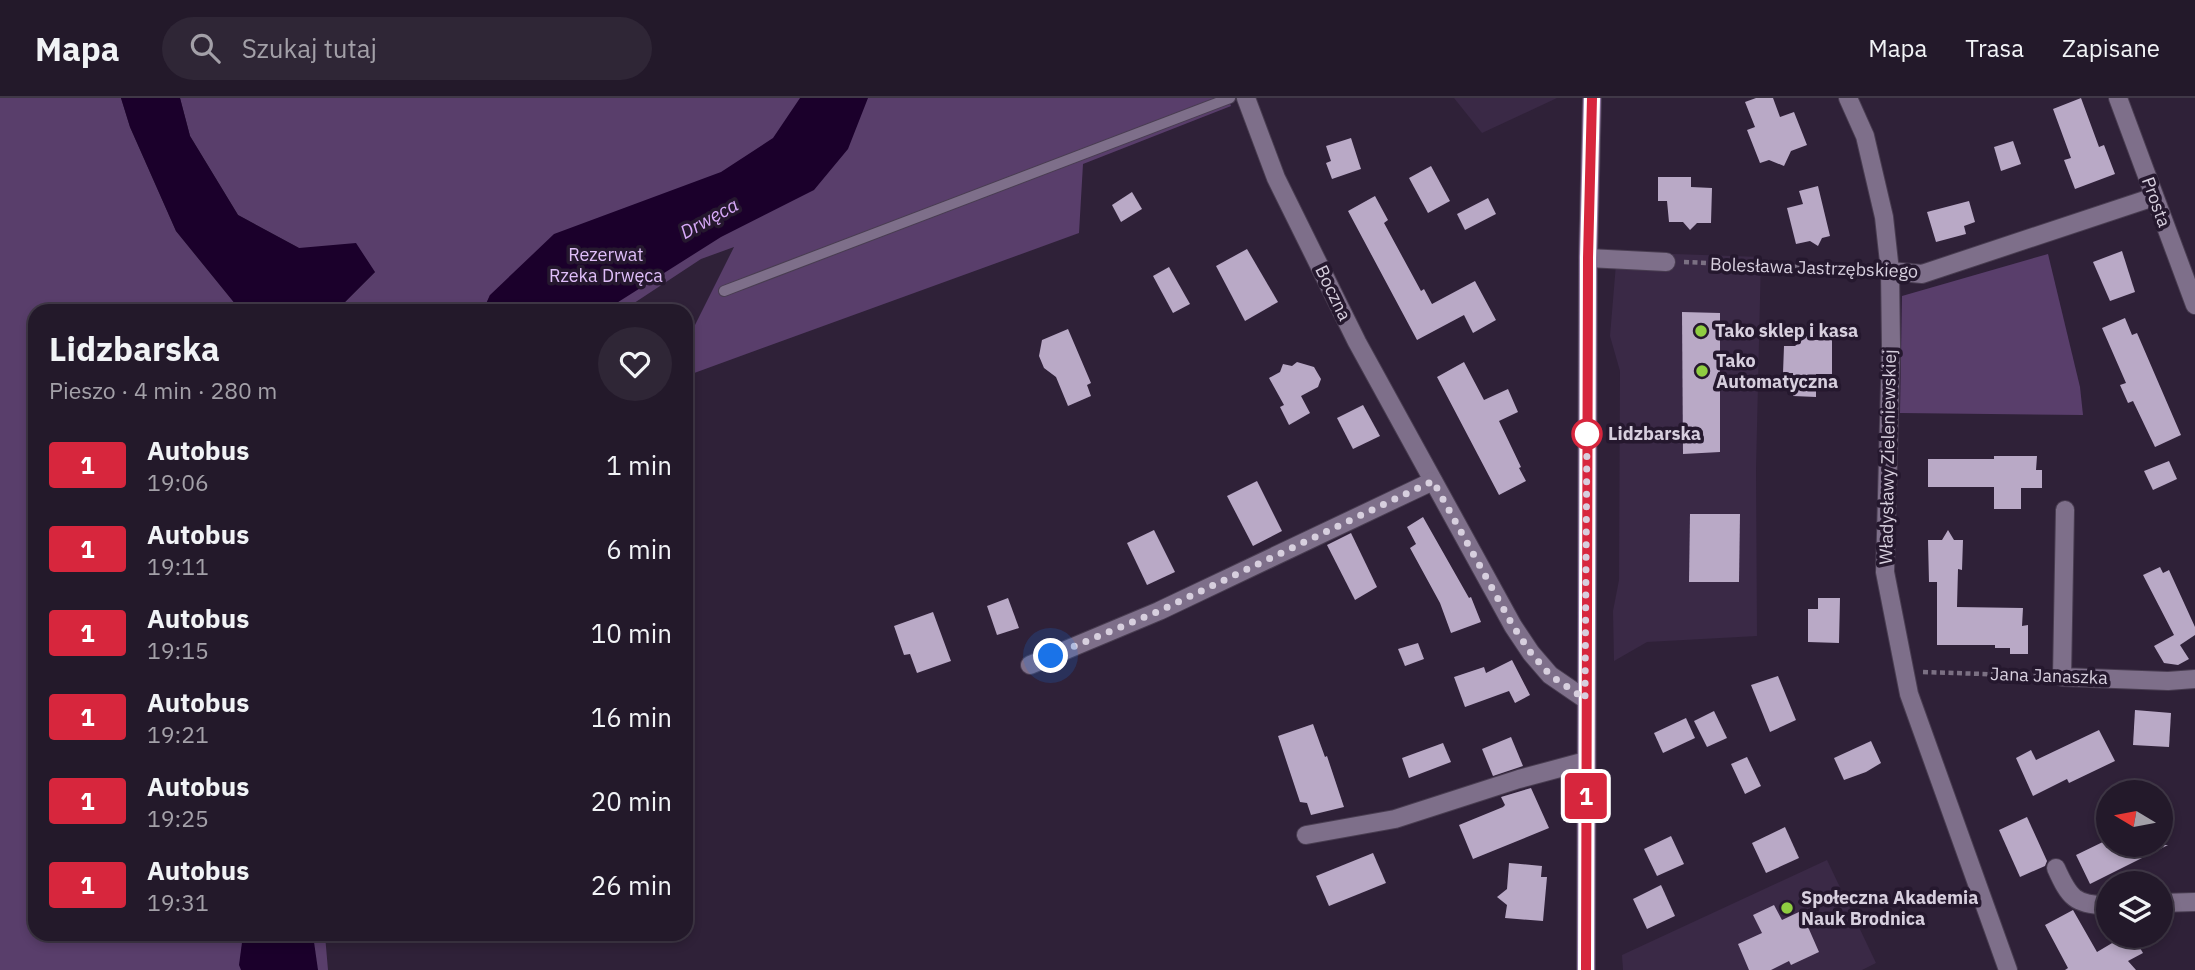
<!DOCTYPE html>
<html lang="pl">
<head>
<meta charset="utf-8">
<style>
  :root { --surface:#23192a; --page:#2f2636; --text:#f1f3f6; --muted:#a3a0a8; --line:#403847 }
  body { margin:0; font-family:"IBM Plex Sans",sans-serif; background:var(--page); color:var(--text); height:100vh; display:flex; flex-direction:column; font-size:26px; white-space:nowrap }
  * { box-sizing:border-box; margin:0 }
  p { font-size:23px; color:var(--muted) }
  .icon { flex:none; width:38px; height:38px; fill:none; stroke:currentColor; stroke-width:2; stroke-linecap:round; stroke-linejoin:round }
  .map { position:relative; flex:1; overflow:hidden }
  .sheet { position:absolute; left:28px; top:206px; width:665px; height:637px; display:flex; flex-direction:column; background:var(--surface); border-radius:21px; box-shadow:0 4px 10px #0003,0 0 0 2px var(--line) }
  .sheet>* { flex:none }
  .badge { padding:0 14px; border-radius:5px; font-size:24px; line-height:46px }
  .needle { width:46px; rotate:280deg }
  .tools { position:absolute; left:2096px; top:682px; display:grid; gap:14px }
  .tools a { display:grid; place-items:center; width:77px; height:77px; border-radius:50%; background:var(--surface); box-shadow:0 4px 10px #0003,0 0 0 2px var(--line); font-size:35px }
  .you { position:absolute; width:35px; height:35px; margin:-18px; border:5px solid #fff; border-radius:50%; background:#1a73e8; box-shadow:0 0 0 10px #1a73e833 }
  .map>.badge { position:absolute; translate:-50% -50%; box-shadow:0 0 0 4px #fff }
  .round { display:grid; place-items:center; flex:none; width:74px; height:74px; border-radius:37px; background:var(--page) }
  .overview { display:flex; align-items:center; justify-content:space-between; height:119px; padding:0 21px }
  h1 { font-size:33px; font-weight:700; line-height:52px }
  ul { padding:0; list-style:none }
  li { display:flex; align-items:center; gap:21px; height:84px; padding:0 21px }
  li div { flex:1 }
  li b { display:block; font-size:26px }
  li em { font-style:normal }
  li .badge { min-width:77px; font-weight:700; text-align:center }
  header { display:flex; align-items:center; gap:42px; box-sizing:border-box; height:98px; padding:0 35px; background:var(--surface); border-bottom:2px solid var(--line) }
  header strong { font-size:33px }
  nav { display:flex; gap:38px; margin-inline-start:auto; font-size:24px }
  .search { width:490px; height:63px; background:var(--page); display:flex; align-items:center; gap:18px; box-sizing:border-box; padding:0 24px; border-radius:38px; color:var(--muted); font-size:26px }
  .map>svg:first-child { display:block }
  .built { fill:#3a2946 }
  .green { fill:#593e6b }
  .water { fill:#1b002b }
  .building { fill:#b9a9c6 }
  .lines { fill:none; stroke-linecap:round; stroke-linejoin:round }
  .lane-casing { stroke:#493d51; stroke-width:12 }
  .street-casing { stroke:#493d51; stroke-width:20 }
  .secondary-casing { stroke:#493d51; stroke-width:20 }
  .path { stroke:#7b7083; stroke-width:4.5; stroke-dasharray:5 3.5; stroke-linecap:butt }
  .lane { stroke:#7e6f8a; stroke-width:10 }
  .street { stroke:#7e6f8a; stroke-width:18 }
  .secondary { stroke:#9177a4; stroke-width:18 }
  .line-casing { stroke:#fff; stroke-width:16 }
  .line { stroke:#d7263d; stroke-width:10 }
  .walk { stroke:#d7cfde; stroke-width:7; stroke-dasharray:0 12.6 }
  .poi-dot { fill:#8fcd41; stroke:#25182e; stroke-width:2.5 }
  .stop-dot { fill:#fff; stroke:#d7263d; stroke-width:3.5 }
  .labels { text-anchor:middle; stroke-width:7; stroke-linejoin:round; paint-order:stroke }
  .street-label { font-size:18px; fill:#d7cfde; stroke:#25182e }
  .park-label { font-size:18px; fill:#dfbef9; stroke:#25182e }
  .poi-label { font-size:18px; font-weight:bold; fill:#d7cfde; stroke:#25182e; text-anchor:start }
  .stop-label { font-size:18px; font-weight:bold; fill:#d7cfde; stroke:#25182e; text-anchor:start }
  .water-label { font-size:19px; font-style:italic; fill:#d7a9f8; stroke:#25182e }
</style>
</head>
<body>
<header>
<strong>Mapa</strong>
<div class="search"><svg class="icon" aria-label="search" viewBox="0 0 24 24"><circle cx="10" cy="10" r="6"/><path d="M15 15l6 6"/></svg>Szukaj tutaj</div>
<nav><a>Mapa</a><a>Trasa</a><a>Zapisane</a></nav>
</header>
<div class="map">
<svg width="2195" height="872" viewBox="0 0 2195 872">
  <rect width="100%" height="100%" fill="#2f2138"/>
  <g class="built">
    <polygon points="1454,0 1557,0 1482,35"/>
    <polygon points="1617,154 1761,159 1756,371 1757,538 1647,544 1614,563 1613,513 1619,482 1620,273 1610,238"/>
    <polygon points="1827,762 1876,865 1862,872 1623,872 1622,857"/>
  </g>
  <g class="green">
    <polygon points="0,0 121,0 130,29 176,133 241,213 35,214 35,836 325,837 328,872 0,872"/>
    <polygon points="180,0 1228,0 1231,8 1083,66 1079,135 686,278 686,245 734,149 701,161 622,213 489,213 490,197 483,213 336,213 375,174 299,150 238,117 190,38"/>
    <polygon points="2048,156 2080,289 2083,317 1900,315 1902,198"/>
  </g>
  <g class="water">
    <polygon points="121,0 180,0 190,38 238,117 299,150 356,145 375,174 336,213 241,213 176,133 130,29"/>
    <polygon points="800,0 868,0 848,51 814,92 721,139 604,213 483,213 490,197 554,136 721,74 773,40"/>
    <polygon points="243,837 313,837 318,872 241,872 239,867"/>
  </g>
  <g class="building">
    <polygon points="1756,0 1773,0 1780,19 1794,14 1807,47 1791,53 1784,68 1769,62 1760,65 1747,32 1755,29 1745,4"/>
    <polygon points="2081,0 2099,49 2104,47 2115,76 2075,91 2064,62 2071,60 2053,11"/>
    <polygon points="1351,40 1361,71 1332,81 1326,65 1331,63 1326,48"/>
    <polygon points="2013,43 2021,66 2001,73 1994,49"/>
    <polygon points="1431,68 1450,103 1428,115 1409,80"/>
    <polygon points="1658,79 1691,79 1691,89 1712,90 1711,125 1697,125 1690,132 1683,124 1669,124 1667,103 1658,103"/>
    <polygon points="1818,88 1830,138 1822,140 1818,148 1810,143 1796,146 1787,110 1803,106 1799,93"/>
    <polygon points="1132,94 1142,111 1121,124 1112,107"/>
    <polygon points="1375,98 1388,122 1384,125 1421,193 1424,191 1432,206 1475,183 1496,222 1473,235 1464,217 1417,242 1348,113"/>
    <polygon points="1488,100 1496,116 1465,132 1457,116"/>
    <polygon points="1969,103 1975,124 1964,128 1966,136 1936,144 1927,114"/>
    <polygon points="1247,151 1278,204 1245,223 1216,168"/>
    <polygon points="2122,153 2135,194 2110,203 2093,164"/>
    <polygon points="1169,169 1190,206 1173,215 1153,178"/>
    <polygon points="1682,214 1720,215 1720,354 1683,356"/>
    <polygon points="2125,220 2132,237 2137,235 2181,337 2155,349 2133,303 2128,305 2120,287 2126,285 2102,230"/>
    <polygon points="1068,231 1091,285 1087,287 1091,298 1068,308 1056,279 1044,270 1039,258 1042,242"/>
    <polygon points="1809,236 1814,242 1832,242 1832,276 1816,276 1816,299 1793,298 1793,275 1783,275 1784,248 1795,248"/>
    <polygon points="1297,264 1314,269 1321,281 1318,289 1301,298 1310,315 1289,327 1280,309 1284,307 1269,280 1280,274 1283,266 1292,268"/>
    <polygon points="1464,264 1484,302 1508,291 1518,314 1499,323 1521,369 1519,370 1526,383 1499,397 1437,279"/>
    <polygon points="1363,307 1380,338 1353,351 1337,320"/>
    <polygon points="1994,358 2037,358 2036,372 2042,372 2042,390 2021,390 2021,411 1994,411 1994,389 1928,389 1928,361 1994,361"/>
    <polygon points="2169,363 2177,381 2153,392 2144,373"/>
    <polygon points="1257,383 1282,433 1253,448 1227,398"/>
    <polygon points="1690,416 1740,416 1739,484 1689,484"/>
    <polygon points="1423,419 1469,500 1471,499 1481,524 1451,535 1440,505 1410,450 1416,446 1407,429"/>
    <polygon points="1154,432 1175,474 1147,487 1127,445"/>
    <polygon points="1948,432 1954,442 1963,442 1962,472 1958,471 1957,509 2023,510 2022,528 2028,527 2028,556 2010,556 2010,550 1995,550 1995,547 1937,547 1937,484 1929,484 1928,442 1942,442"/>
    <polygon points="1351,435 1377,489 1355,502 1327,447"/>
    <polygon points="2160,469 2163,475 2169,472 2195,529 2195,537 2180,547 2189,561 2178,567 2164,565 2154,548 2174,537 2143,477"/>
    <polygon points="1008,500 1019,530 997,537 987,508"/>
    <polygon points="1818,500 1840,500 1839,545 1808,544 1808,511 1818,511"/>
    <polygon points="933,514 951,563 917,575 910,556 904,557 894,528"/>
    <polygon points="1418,545 1424,561 1405,568 1398,551"/>
    <polygon points="1512,562 1530,597 1515,605 1509,593 1465,609 1454,579 1484,569 1486,575"/>
    <polygon points="1778,578 1796,622 1770,634 1751,587"/>
    <polygon points="2135,612 2171,615 2169,649 2133,647"/>
    <polygon points="1714,613 1727,640 1707,649 1694,623"/>
    <polygon points="1686,620 1695,640 1663,655 1654,635"/>
    <polygon points="1313,626 1325,659 1327,658 1344,709 1311,717 1307,705 1300,704 1278,638"/>
    <polygon points="2099,632 2115,663 2069,685 2067,681 2033,698 2016,660 2031,652 2036,662"/>
    <polygon points="1511,639 1523,668 1493,678 1482,651"/>
    <polygon points="1871,643 1881,665 1866,674 1844,682 1834,660"/>
    <polygon points="1443,645 1451,664 1409,680 1402,660"/>
    <polygon points="1747,659 1761,688 1745,696 1731,666"/>
    <polygon points="1531,690 1549,730 1473,761 1459,727 1503,709 1505,707 1501,699"/>
    <polygon points="2027,719 2047,763 2045,768 2020,779 1999,732"/>
    <polygon points="1785,729 1799,760 1766,775 1752,745"/>
    <polygon points="1671,738 1684,766 1657,778 1644,751"/>
    <polygon points="2109,741 2109,747 2168,747 2090,786 2076,757"/>
    <polygon points="1373,755 1386,785 1329,808 1316,778"/>
    <polygon points="1509,765 1542,768 1541,779 1547,779 1543,823 1505,820 1507,807 1497,799 1507,791"/>
    <polygon points="1661,787 1675,818 1647,831 1633,801"/>
    <polygon points="1774,807 1782,822 1801,813 1819,854 1791,867 1789,863 1771,872 1749,872 1738,846 1762,835 1753,817"/>
    <polygon points="2073,812 2097,854 2124,838 2133,838 2143,855 2128,863 2136,872 2065,872 2068,870 2045,827"/>
  </g>
  <g class="lines">
    <g class="lane-casing">
      <polyline id="lane" points="724,193 1230,0"/>
    </g>
    <g class="street-casing">
      <g id="street">
        <polyline points="1246,0 1276,80 1357,244 1513,528 1531,555 1550,577 1585,601"/>
        <polyline points="1848,0 1865,38 1884,119 1890,173 1891,248 1885,474 1909,596 2008,872"/>
        <polyline points="2118,0 2195,207"/>
        <polyline points="1588,160 1666,164"/>
        <polyline points="1890,173 1922,176 2154,99"/>
        <polyline points="2065,412 2062,579 2168,583 2195,581"/>
        <polyline points="1030,567 1159,513 1433,383"/>
        <polyline points="1306,737 1395,721 1519,681 1586,663"/>
        <path d="M2056 770C2069 799 2075 808 2109 807"/>
        <polyline points="2161,805 2195,804"/>
      </g>
    </g>
    <g class="secondary-casing">
      <polyline id="secondary" points="1586,872 1588,160 1592,0"/>
    </g>
    <g class="path">
      <polyline points="1684,164 1871,172"/>
      <polyline points="1923,574 2044,578"/>
    </g>
    <use href="#lane" class="lane"/>
    <use href="#street" class="street"/>
    <use href="#secondary" class="secondary"/>
  </g>
  <g class="lines">
    <g class="line-casing">
      <polyline id="line" points="1586,872 1588,160 1592,0"/>
    </g>
    <use href="#line" class="line"/>
    <polyline class="walk" points="1051,558 1159,513 1433,383 1513,528 1531,555 1550,577 1585,601 1587,336"/>
  </g>
  <g class="poi-dot">
    <circle cx="1701" cy="233" r="7"/>
    <circle cx="1702" cy="273" r="7"/>
    <circle cx="1787" cy="810" r="7"/>
  </g>
  <circle class="stop-dot" cx="1587" cy="336" r="14"/>
  <g class="labels">
    <g class="street-label">
      <text transform="translate(2156 104) rotate(70)" y="6">Prosta</text>
      <text transform="translate(1814 170) rotate(2)" y="6">Bolesława Jastrzębskiego</text>
      <text transform="translate(1333 195) rotate(64)" y="6">Boczna</text>
      <text transform="translate(1888 359) rotate(-89)" y="6">Władysławy Zieleniewskiej</text>
      <text transform="translate(2049 578) rotate(2)" y="6">Jana Janaszka</text>
    </g>
    <g class="park-label">
      <text x="606" y="163">Rezerwat<tspan x="606" dy="21">Rzeka Drwęca</tspan></text>
    </g>
    <g class="poi-label">
      <text x="1715" y="239">Tako sklep i kasa</text>
      <text x="1716" y="269">Tako<tspan x="1716" dy="21">Automatyczna</tspan></text>
      <text x="1801" y="806">Społeczna Akademia<tspan x="1801" dy="21">Nauk Brodnica</tspan></text>
    </g>
    <g class="stop-label">
      <text x="1608" y="342">Lidzbarska</text>
    </g>
    <g class="water-label">
      <text transform="translate(709 120) rotate(-29)" y="7">Drwęca</text>
    </g>
  </g>
</svg>
<div class="tools">
<a><svg class="needle" viewBox="-14 -14 28 28"><path d="M0-13l5 13h-10z" fill="#e53935"/><path d="M0 13l5-13h-10z" fill="#a3a0a8"/></svg></a>
<a><svg class="icon" aria-label="layers" viewBox="0 0 24 24"><path d="M12 4l9 5-9 5-9-5zM3 14l9 5 9-5"/></svg></a>
</div>
<div class="you" style="left:1051px;top:558px"></div>
<b class="badge" style="left:1586px;top:698px;background:#d7263d;color:#fff">1</b>
<section class="sheet">
<div class="overview"><div><h1>Lidzbarska</h1><p>Pieszo · 4 min · 280 m</p></div><a class="round"><svg class="icon" aria-label="heart" viewBox="0 0 24 24"><path d="M12 20l-8-8c-3-5 5-10 8-4 3-6 11-1 8 4z"/></svg></a></div>
<ul>
<li><span class="badge" style="background:#d7263d;color:#fff">1</span><div><b>Autobus</b><p>19:06</p></div><em>1 min</em></li>
<li><span class="badge" style="background:#d7263d;color:#fff">1</span><div><b>Autobus</b><p>19:11</p></div><em>6 min</em></li>
<li><span class="badge" style="background:#d7263d;color:#fff">1</span><div><b>Autobus</b><p>19:15</p></div><em>10 min</em></li>
<li><span class="badge" style="background:#d7263d;color:#fff">1</span><div><b>Autobus</b><p>19:21</p></div><em>16 min</em></li>
<li><span class="badge" style="background:#d7263d;color:#fff">1</span><div><b>Autobus</b><p>19:25</p></div><em>20 min</em></li>
<li><span class="badge" style="background:#d7263d;color:#fff">1</span><div><b>Autobus</b><p>19:31</p></div><em>26 min</em></li>
</ul>
</section>
</div>
</body>
</html>
